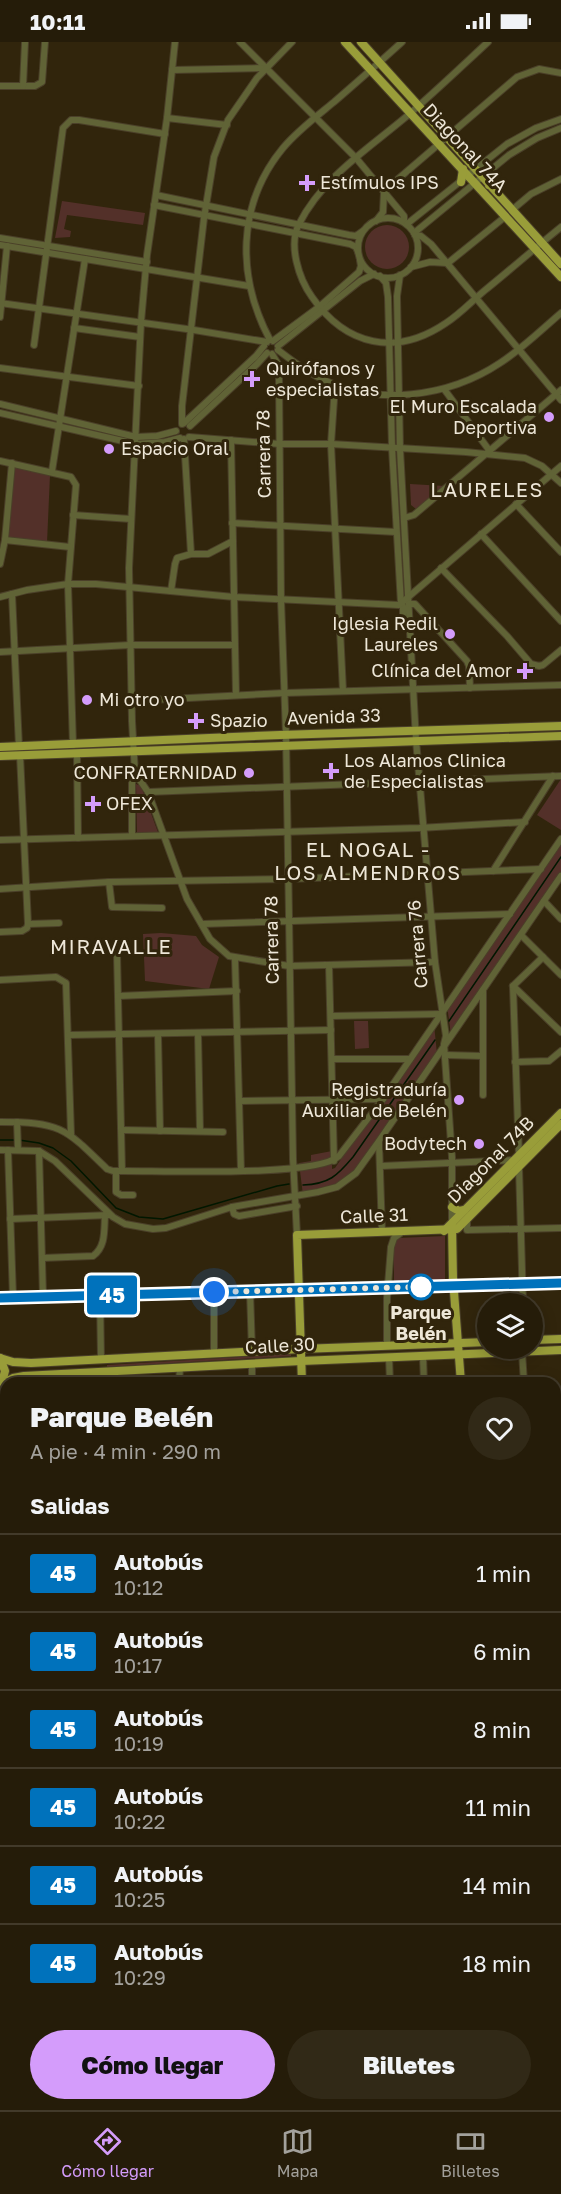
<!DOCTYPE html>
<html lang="es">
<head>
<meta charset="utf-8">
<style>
  :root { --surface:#251c09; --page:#312917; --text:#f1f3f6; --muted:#a3a19c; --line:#423a2a; --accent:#d49cfb }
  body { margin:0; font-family:"Golos Text",sans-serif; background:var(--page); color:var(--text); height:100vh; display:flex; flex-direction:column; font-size:22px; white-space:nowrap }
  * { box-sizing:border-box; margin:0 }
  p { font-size:20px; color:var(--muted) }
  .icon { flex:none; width:33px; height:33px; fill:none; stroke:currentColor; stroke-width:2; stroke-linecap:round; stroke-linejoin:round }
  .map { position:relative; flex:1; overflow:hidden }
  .details { position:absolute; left:0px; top:1335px; width:561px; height:734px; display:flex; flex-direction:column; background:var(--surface); border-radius:18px 18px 0 0; box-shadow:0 3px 15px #0003,0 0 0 2px var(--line) }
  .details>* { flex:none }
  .badge { padding:0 12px; border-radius:4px; font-size:21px; line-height:39px }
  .fabs { position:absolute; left:477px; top:1251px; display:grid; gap:12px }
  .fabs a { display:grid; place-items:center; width:66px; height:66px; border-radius:50%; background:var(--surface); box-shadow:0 3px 15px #0003,0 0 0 2px var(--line); font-size:30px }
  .you { position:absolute; width:30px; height:30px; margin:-15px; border:4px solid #fff; border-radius:50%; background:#1a73e8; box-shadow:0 0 0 9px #1a73e833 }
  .map>.badge { position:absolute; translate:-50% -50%; box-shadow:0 0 0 3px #fff }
  h2 { padding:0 30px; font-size:22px; line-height:54px }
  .round { display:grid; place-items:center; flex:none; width:63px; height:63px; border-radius:32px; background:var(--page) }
  .headline { display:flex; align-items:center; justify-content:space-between; height:102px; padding:0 30px }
  h1 { font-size:28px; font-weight:800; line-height:45px }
  .primary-button { display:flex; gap:12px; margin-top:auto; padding:12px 30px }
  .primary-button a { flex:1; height:69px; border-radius:36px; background:var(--accent); color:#111; font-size:24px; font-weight:800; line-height:69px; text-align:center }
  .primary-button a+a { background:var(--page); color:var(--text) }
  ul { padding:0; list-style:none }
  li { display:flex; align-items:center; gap:18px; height:78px; padding:0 30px; border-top:2px solid var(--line) }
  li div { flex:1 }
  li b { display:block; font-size:22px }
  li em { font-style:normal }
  li .badge { min-width:66px; font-weight:700; text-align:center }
  .status { display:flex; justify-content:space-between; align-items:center; height:42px; padding:0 30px; background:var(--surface); direction:ltr }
  .status svg { height:16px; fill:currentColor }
  .menu { display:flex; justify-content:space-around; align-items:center; height:84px; border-top:2px solid var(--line); background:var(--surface); font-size:16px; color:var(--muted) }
  .menu a { display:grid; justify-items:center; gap:3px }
  .menu .selected { color:var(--accent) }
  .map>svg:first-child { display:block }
  .green { fill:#533029 }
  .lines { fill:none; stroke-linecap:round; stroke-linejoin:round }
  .stream { stroke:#011700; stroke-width:1.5 }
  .minor-casing { stroke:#4b4029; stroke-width:8 }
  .major-casing { stroke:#4b4029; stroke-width:10 }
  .minor { stroke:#606336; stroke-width:6 }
  .major { stroke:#999d39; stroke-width:8 }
  .line-casing { stroke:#fff; stroke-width:14 }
  .line { stroke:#0072bc; stroke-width:9 }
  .walk { stroke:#eee7d8; stroke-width:6; stroke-dasharray:0 10.8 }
  .poi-dot { fill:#d49cfb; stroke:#31250c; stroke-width:2 }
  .stop-dot { fill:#fff; stroke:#0072bc; stroke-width:3 }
  .labels { text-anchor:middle; stroke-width:6; stroke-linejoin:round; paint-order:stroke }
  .street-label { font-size:18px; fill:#eee7d8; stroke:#31250c }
  .poi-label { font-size:18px; fill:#eee7d8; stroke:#31250c; text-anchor:start }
  .stop-label { font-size:18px; font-weight:bold; fill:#eee7d8; stroke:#31250c }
  .neighbourhood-label { font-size:20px; letter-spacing:1.5px; fill:#eee7d8; stroke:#31250c }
</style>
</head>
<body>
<div class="status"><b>10:11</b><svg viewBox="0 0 49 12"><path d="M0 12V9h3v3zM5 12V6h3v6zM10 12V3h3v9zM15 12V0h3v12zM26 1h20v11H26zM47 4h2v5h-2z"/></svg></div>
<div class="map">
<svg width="561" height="2068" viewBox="0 0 561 2068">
  <rect width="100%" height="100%" fill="#31250c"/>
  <g class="green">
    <polygon points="62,159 145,171 143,183 67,173 64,187 71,189 70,195 55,196"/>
    <circle cx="387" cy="205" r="22"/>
    <polygon points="12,425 50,433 47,501 6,497"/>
    <polygon points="410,442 445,444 416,467 411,463"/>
    <polygon points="561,737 561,788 537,773"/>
    <polygon points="136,742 141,744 159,793 137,792"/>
    <polygon points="561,798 561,834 451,993 447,963"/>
    <polygon points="161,891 196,894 202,903 219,915 209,947 145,939 143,892"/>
    <polygon points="354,979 368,979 369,1006 355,1007"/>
    <polygon points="434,982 437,1012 355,1130 337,1145 303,1153 299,1121 311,1119 311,1113 332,1109 332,1127 335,1126"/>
    <polygon points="445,1194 445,1241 394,1241 394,1200 398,1196"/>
    <polygon points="291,1312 291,1314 107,1325 107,1323"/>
  </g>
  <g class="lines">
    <g class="stream">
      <polyline points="449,979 561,815"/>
      <polyline points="0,1098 14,1098"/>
      <polyline points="19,1098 39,1101 53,1106 71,1119 116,1166 139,1175 163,1177 277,1144 289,1142"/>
      <path d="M303 1143C329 1142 337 1134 353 1115L435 998"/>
      <polyline points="555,1518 561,1521"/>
    </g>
    <g class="minor-casing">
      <g id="minor">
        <polyline points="175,0 167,76 147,213 141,280 129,526 132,679 135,731 148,750 187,857 210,897 229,914 289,924 435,920"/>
        <polyline points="240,0 356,116 404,174 404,178"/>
        <path d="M488 0C461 25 435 50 407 74 368 107 323 135 299 182 288 203 299 237 312 255 346 304 396 315 446 281 460 272 471 260 484 249 510 228 535 206 561 185"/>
        <polyline points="172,28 266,26"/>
        <polyline points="0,44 35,44 42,40 45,0"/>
        <polyline points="23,44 25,0"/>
        <polyline points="167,76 227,83"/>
        <polyline points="384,149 517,35 539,27 561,31"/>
        <polyline points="156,153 349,193 356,194 363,189"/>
        <polyline points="154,163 350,202 356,205 358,210"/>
        <polyline points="512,168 531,152 561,137"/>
        <circle cx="388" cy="206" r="30"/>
        <polyline points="376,179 383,170 384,150"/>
        <polyline points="407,182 507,102 536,86 561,77"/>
        <polyline points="414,191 509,113 537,96 561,86"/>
        <polyline points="415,193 421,194 431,202 561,358"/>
        <polyline points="0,196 147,220"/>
        <polyline points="0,203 249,244"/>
        <polyline points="448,221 506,174"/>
        <polyline points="411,225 430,220 447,221"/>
        <polyline points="400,233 397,254 400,407 416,698 435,920 446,994 444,1002 452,1115 452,1180"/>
        <polyline points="380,234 386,241 388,255 392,406 401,562 403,564 403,577 410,582"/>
        <polyline points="0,261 194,288 267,300"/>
        <polyline points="0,275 7,204"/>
        <polyline points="74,286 140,295"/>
        <path d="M270 298C237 236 236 163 283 106 297 89 317 74 334 60 357 40 380 20 402 0"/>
        <polyline points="273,299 319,265 359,230 361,224 360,218"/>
        <polyline points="34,303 63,86 71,78 79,78 165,92"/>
        <polyline points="278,304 360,239 374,232"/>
        <path d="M278 308C291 318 305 329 320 336 376 365 449 355 500 321 522 307 541 288 561 271"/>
        <polyline points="272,312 278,322 279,335 281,558 286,693 293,1117 297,1193"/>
        <polyline points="0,326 139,344"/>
        <polyline points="335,343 331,402 343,649"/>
        <polyline points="444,347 489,408"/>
        <polyline points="0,362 136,395 157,394 176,389"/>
        <polyline points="0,371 136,402 165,400 180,396"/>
        <polyline points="184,381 256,314 264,304"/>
        <polyline points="182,382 182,364 204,176 214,115 228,78 257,36 292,0"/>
        <polyline points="190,384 257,322 267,311"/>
        <polyline points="189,395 280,402 331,402 466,410 525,416 542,424 561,441"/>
        <polyline points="184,397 191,512"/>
        <polyline points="231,398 236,653"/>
        <polyline points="0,419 71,435 76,443 68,542 73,703"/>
        <polyline points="52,429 85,217"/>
        <polyline points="516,462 561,510"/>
        <polyline points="73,473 131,477"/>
        <polyline points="404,476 414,473 561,348"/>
        <polyline points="232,481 396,490"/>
        <polyline points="481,492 561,579"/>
        <polyline points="5,498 70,505"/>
        <polyline points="0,522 5,498 12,421"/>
        <polyline points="441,526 507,594 531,622 539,624 543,623 561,608"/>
        <polyline points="171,549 175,522 177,516 191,512 208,512 233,499"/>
        <polyline points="12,552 19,705"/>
        <polyline points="0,555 27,548 68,542 96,542 234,555 399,563 561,424"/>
        <polyline points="409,562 415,562 467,619 469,624 470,646"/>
        <polyline points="0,610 130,603 235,603"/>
        <polyline points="131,659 284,651 561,643"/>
        <polyline points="77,711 78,796"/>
        <polyline points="148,750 561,734"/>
        <polyline points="132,793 132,741 135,731"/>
        <polyline points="0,798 419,786 525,780"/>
        <polyline points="493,829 553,734"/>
        <polyline points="109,840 112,865 162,866"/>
        <polyline points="0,847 109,840 287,837 541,827"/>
        <polyline points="544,859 561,877"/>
        <polyline points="28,882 59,881"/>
        <polyline points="202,882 510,872"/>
        <polyline points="0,890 22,889 27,886 28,882 20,713"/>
        <polyline points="521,893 561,933"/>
        <polyline points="117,912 122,1129"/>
        <polyline points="235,917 241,1129"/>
        <polyline points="329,923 334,1119"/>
        <polyline points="0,938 56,935 66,941 71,1092"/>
        <polyline points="513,944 519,1114"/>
        <polyline points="513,944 561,990"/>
        <polyline points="513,944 543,915"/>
        <polyline points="118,954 237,949"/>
        <polyline points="331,974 441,972"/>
        <polyline points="198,991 200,1089"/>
        <polyline points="158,992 160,1089"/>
        <polyline points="69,993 331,988"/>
        <polyline points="445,1013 483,1014"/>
        <polyline points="332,1017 410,1017"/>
        <polyline points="515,1020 549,1019 561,1009"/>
        <polyline points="483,1053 483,948"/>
        <polyline points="239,1059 383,1057"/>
        <path d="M0 1080C61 1080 65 1086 107 1127L113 1129C153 1128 316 1136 339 1114L383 1057 561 797"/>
        <polyline points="17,1080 18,1108"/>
        <polyline points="122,1088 223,1090"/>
        <polyline points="379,1100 382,1190"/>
        <polyline points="0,1108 39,1109 55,1119 113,1175 125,1182 153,1187 166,1186 232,1165 318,1150 337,1145 356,1131 379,1099 561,834"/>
        <polyline points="8,1108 13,1255"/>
        <polyline points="39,1109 43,1254"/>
        <polyline points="381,1124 515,1118"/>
        <polyline points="519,1125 523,1262"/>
        <polyline points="116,1129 116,1150 121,1153 133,1153"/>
        <polyline points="232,1165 234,1172 239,1174 297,1164"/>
        <polyline points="10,1177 110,1173"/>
        <polyline points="467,1179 467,1188 561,1186"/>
        <path d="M42 1216 93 1214C106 1205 104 1188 105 1173"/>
        <polyline points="250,1249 252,1309"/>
        <polyline points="214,1250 214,1312"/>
        <polyline points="100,1253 101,1318"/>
        <polyline points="0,1256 561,1241"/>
        <polyline points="387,1304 387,1256 391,1205 394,1196 402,1190"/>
        <polyline points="522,1310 524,1341"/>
        <polyline points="423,1314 424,1341"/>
        <polyline points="389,1315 390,1341"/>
        <polyline points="252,1322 252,1341"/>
        <polyline points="179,1341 180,1326"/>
        <polyline points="555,1379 561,1378"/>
        <polyline points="561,1450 561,1485"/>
        <polyline points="0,1468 6,1468"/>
        <polyline points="555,1511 561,1516"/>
        <polyline points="0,1521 6,1521"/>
        <polyline points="555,1525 561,1528"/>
        <polyline points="0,1562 6,1562"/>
        <polyline points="555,1574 561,1550"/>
        <polyline points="555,1609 561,1610"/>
        <polyline points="0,1672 6,1671"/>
        <polyline points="555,1672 561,1673"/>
        <polyline points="555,1702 561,1678"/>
        <polyline points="0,1704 6,1710"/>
        <polyline points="555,1732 561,1734"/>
        <polyline points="0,1756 4,1762 5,1769"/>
        <polyline points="555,1797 561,1798"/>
        <polyline points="0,1823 6,1824"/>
        <polyline points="555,1831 561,1810"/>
        <polyline points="555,1857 561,1859"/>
        <polyline points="0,1869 6,1870"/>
        <polyline points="555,1889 561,1891"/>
        <polyline points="0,1897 6,1898"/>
        <polyline points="555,1925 561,1910"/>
        <polyline points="555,1956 561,1957"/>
        <polyline points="0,1961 6,1961"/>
        <polyline points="0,1989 6,1986"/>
        <polyline points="0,2028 6,2027"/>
        <polyline points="103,2062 118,2068"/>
        <polyline points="342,2062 362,2068"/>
        <polyline points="170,2068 188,2062"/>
        <polyline points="411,2068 412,2062"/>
        <polyline points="512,2068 514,2062"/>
      </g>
    </g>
    <g class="major-casing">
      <g id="major">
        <polyline points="345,0 561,235"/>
        <polyline points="361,0 561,222"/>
        <polyline points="461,140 463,127"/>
        <polyline points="489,143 490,128"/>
        <polyline points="0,705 280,693 561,684"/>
        <polyline points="0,714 561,694"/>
        <polyline points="452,1165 459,1169 464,1168"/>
        <polyline points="452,1183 453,1237 461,1341"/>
        <polyline points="444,1189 561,1071"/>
        <polyline points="532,1298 561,1297"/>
        <polyline points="0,1316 13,1320 31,1321 301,1307 488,1300"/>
        <polyline points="0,1316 5,1329 1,1344"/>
        <polyline points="3,1341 13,1336 24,1334 301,1319 561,1308"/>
        <polyline points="302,1341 297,1193 457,1187 561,1082"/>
        <polyline points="0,1602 6,1644"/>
        <polyline points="0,1651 6,1658"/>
        <polyline points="194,2062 194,2068"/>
        <polyline points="127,2068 156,2062"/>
        <polyline points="207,2068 212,2062"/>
        <polyline points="309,2068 311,2062"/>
        <polyline points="317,2068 319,2062"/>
      </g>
    </g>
    <use href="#minor" class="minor"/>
    <use href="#major" class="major"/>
  </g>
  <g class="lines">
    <g class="line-casing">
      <polyline id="line" points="0,1256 561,1241"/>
    </g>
    <use href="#line" class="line"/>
    <polyline class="walk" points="214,1250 421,1245"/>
  </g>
  <g class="poi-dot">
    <path d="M304 132h6v6h6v6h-6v6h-6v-6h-6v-6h6z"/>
    <path d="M249 328h6v6h6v6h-6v6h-6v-6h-6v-6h6z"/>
    <circle cx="549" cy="375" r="6"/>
    <circle cx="109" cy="407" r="6"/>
    <circle cx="450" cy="592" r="6"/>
    <path d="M522 620h6v6h6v6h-6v6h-6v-6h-6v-6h6z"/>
    <circle cx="87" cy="658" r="6"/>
    <path d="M193 670h6v6h6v6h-6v6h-6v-6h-6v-6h6z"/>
    <path d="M328 720h6v6h6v6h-6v6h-6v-6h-6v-6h6z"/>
    <circle cx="249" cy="731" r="6"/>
    <path d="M90 753h6v6h6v6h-6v6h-6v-6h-6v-6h6z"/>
    <circle cx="459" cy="1058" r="6"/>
    <circle cx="479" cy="1102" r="6"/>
  </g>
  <circle class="stop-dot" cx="421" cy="1245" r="12"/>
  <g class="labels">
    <g class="street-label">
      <text transform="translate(465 106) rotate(47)" y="6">Diagonal 74A</text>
      <text transform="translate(264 412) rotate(-91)" y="6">Carrera 78</text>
      <text transform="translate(334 675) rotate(-2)" y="6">Avenida 33</text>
      <text transform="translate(272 898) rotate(-91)" y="6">Carrera 78</text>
      <text transform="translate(418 902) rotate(-95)" y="6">Carrera 76</text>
      <text transform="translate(491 1118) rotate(-45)" y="6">Diagonal 74B</text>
      <text transform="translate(374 1174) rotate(-2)" y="6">Calle 31</text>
      <text transform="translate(280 1304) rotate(-3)" y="6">Calle 30</text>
    </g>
    <g class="poi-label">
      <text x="320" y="147">Estímulos IPS</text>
      <text x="266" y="333">Quirófanos y<tspan x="266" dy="21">especialistas</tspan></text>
      <text x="537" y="371" text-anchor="end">El Muro Escalada<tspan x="537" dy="21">Deportiva</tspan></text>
      <text x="121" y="413">Espacio Oral</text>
      <text x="438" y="588" text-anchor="end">Iglesia Redil<tspan x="438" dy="21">Laureles</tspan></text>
      <text x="512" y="635" text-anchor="end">Clínica del Amor</text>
      <text x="99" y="664">Mi otro yo</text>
      <text x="210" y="685">Spazio</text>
      <text x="344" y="725">Los Alamos Clinica<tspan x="344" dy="21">de Especialistas</tspan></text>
      <text x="237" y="737" text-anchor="end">CONFRATERNIDAD</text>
      <text x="106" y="768">OFEX</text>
      <text x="447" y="1054" text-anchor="end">Registraduría<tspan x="447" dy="21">Auxiliar de Belén</tspan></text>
      <text x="467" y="1108" text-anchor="end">Bodytech</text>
    </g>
    <g class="stop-label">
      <text x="421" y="1277">Parque<tspan x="421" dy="21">Belén</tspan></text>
    </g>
    <g class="neighbourhood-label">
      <text x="487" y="455">LAURELES</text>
      <text x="368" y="815">EL NOGAL -<tspan x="368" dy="23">LOS ALMENDROS</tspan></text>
      <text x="111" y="912">MIRAVALLE</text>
    </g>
  </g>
</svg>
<div class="fabs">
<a><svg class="icon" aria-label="layers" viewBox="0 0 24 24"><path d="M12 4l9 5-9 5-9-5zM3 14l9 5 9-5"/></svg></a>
</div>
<div class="you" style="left:214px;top:1250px"></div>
<b class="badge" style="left:112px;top:1253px;background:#0072bc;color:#fff">45</b>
<section class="details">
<div class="headline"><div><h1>Parque Belén</h1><p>A pie · 4 min · 290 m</p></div><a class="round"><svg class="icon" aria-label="heart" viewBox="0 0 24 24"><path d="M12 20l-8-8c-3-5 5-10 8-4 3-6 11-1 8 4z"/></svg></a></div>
<h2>Salidas</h2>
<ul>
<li><span class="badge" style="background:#0072bc;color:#fff">45</span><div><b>Autobús</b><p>10:12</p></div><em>1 min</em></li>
<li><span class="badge" style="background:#0072bc;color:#fff">45</span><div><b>Autobús</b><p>10:17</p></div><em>6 min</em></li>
<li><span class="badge" style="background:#0072bc;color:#fff">45</span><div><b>Autobús</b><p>10:19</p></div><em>8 min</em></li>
<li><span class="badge" style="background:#0072bc;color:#fff">45</span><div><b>Autobús</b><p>10:22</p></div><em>11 min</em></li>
<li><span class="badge" style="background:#0072bc;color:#fff">45</span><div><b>Autobús</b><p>10:25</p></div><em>14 min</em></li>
<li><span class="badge" style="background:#0072bc;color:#fff">45</span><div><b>Autobús</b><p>10:29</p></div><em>18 min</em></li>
</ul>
<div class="primary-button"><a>Cómo llegar</a><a>Billetes</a></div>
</section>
</div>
<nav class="menu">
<a class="selected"><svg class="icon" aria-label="directions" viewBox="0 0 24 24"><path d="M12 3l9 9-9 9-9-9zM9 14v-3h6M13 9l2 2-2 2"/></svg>Cómo llegar</a>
<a><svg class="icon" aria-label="map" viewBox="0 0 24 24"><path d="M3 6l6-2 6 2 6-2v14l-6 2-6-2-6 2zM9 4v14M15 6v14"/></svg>Mapa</a>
<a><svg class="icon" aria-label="tickets" viewBox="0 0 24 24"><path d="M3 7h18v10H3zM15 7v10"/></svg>Billetes</a>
</nav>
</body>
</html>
